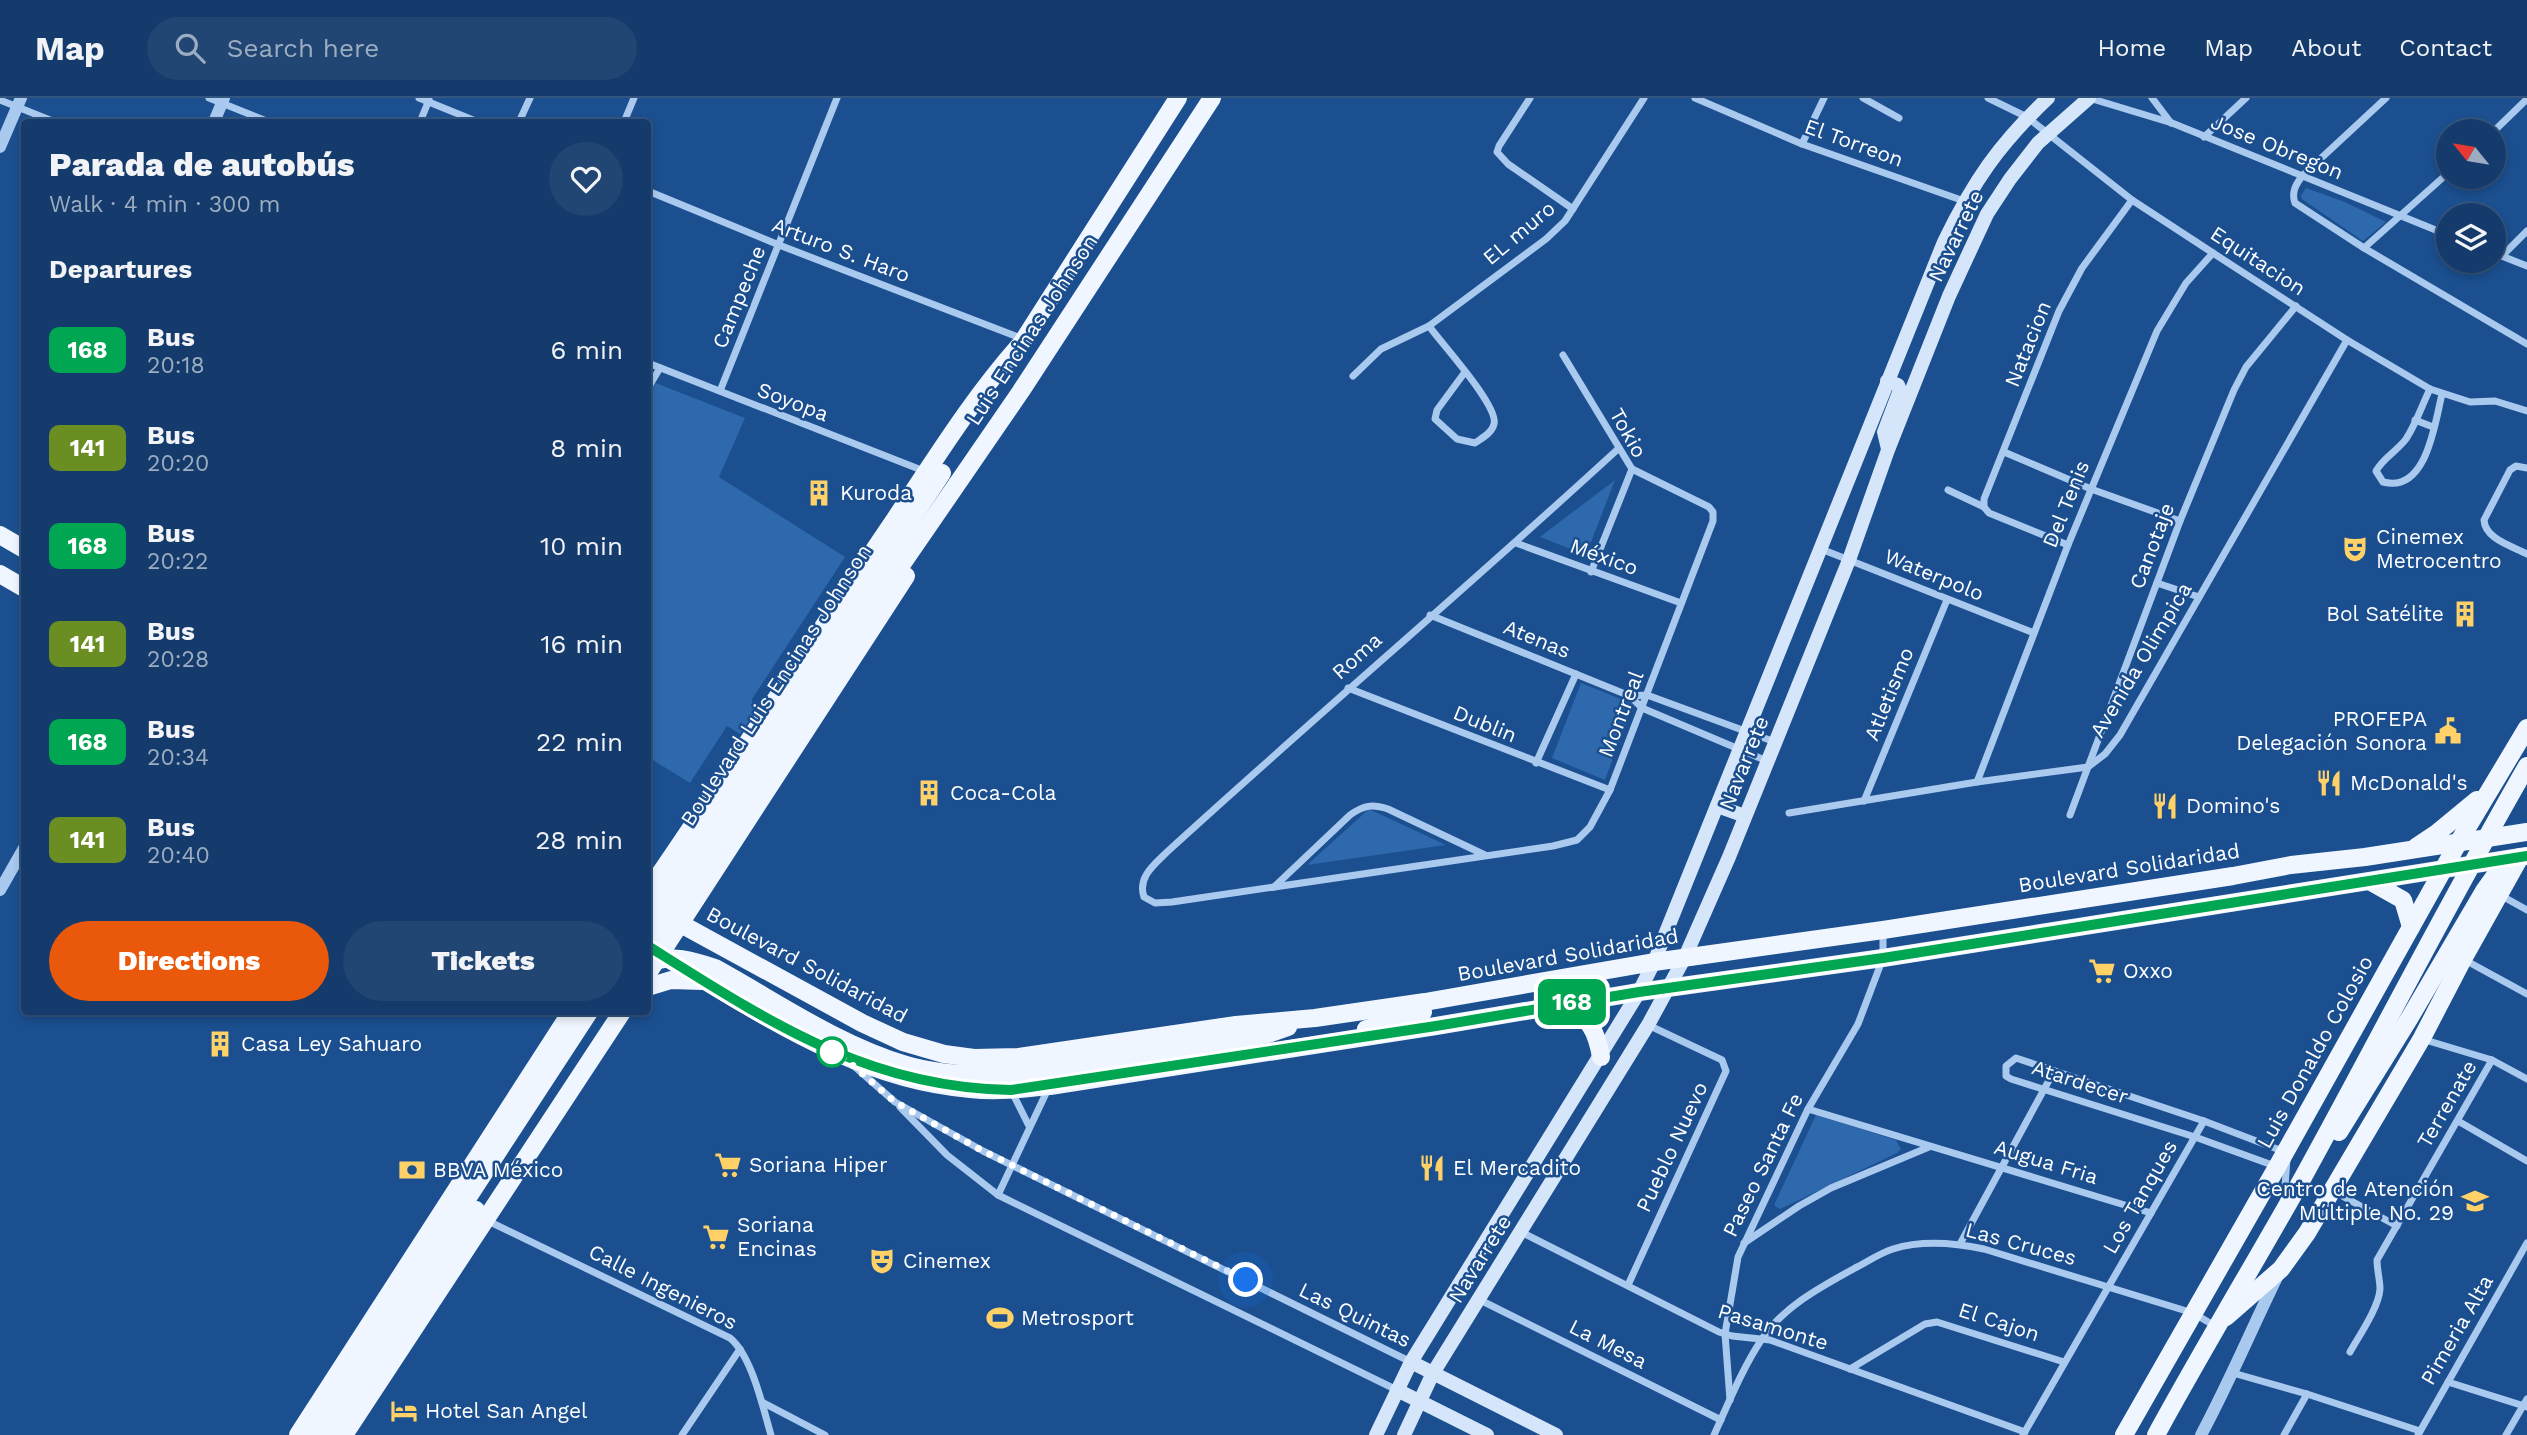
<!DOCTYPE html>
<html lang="en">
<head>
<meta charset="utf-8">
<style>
  :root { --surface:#143b6b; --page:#214673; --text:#f1f3f6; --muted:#9dadc1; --line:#33557e; --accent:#ea580c }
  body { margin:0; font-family:"Work Sans",sans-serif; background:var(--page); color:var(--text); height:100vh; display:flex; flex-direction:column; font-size:26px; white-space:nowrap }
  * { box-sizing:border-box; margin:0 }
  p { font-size:23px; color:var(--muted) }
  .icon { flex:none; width:38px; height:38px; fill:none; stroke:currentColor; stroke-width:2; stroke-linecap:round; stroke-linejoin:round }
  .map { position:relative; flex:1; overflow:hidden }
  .drawer { position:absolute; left:21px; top:21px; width:630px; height:896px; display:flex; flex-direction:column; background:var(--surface); border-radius:7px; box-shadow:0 4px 10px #0003,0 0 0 2px var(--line) }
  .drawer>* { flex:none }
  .badge { padding:0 14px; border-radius:10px; font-size:24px; line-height:46px }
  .needle { width:46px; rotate:300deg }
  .buttons { position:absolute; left:2436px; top:21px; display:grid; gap:14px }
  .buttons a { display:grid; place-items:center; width:70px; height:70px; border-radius:50%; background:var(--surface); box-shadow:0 4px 10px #0003,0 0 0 2px var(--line); font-size:35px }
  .you { position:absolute; width:35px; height:35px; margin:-18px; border:5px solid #fff; border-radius:50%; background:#1a73e8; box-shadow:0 0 0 10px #1a73e833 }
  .map>.badge { position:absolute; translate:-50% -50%; box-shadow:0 0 0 4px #fff }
  h2 { padding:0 28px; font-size:26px; line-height:63px }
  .round { display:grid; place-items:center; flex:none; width:74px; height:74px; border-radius:37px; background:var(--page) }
  .overview { display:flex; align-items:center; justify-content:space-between; height:119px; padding:0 28px }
  h1 { font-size:33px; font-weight:800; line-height:52px }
  .button { display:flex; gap:14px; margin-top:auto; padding:14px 28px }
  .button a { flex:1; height:80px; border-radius:42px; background:var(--accent); color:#fff; font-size:28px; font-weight:800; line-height:80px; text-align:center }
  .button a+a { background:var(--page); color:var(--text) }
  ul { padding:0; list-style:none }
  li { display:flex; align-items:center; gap:21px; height:98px; padding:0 28px }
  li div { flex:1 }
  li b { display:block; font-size:26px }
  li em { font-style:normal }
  li .badge { min-width:77px; font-weight:700; text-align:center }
  header { display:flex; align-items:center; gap:42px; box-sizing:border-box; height:98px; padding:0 35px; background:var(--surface); border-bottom:2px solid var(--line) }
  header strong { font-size:33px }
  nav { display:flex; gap:38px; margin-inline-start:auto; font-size:24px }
  .search { width:490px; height:63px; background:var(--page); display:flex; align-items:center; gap:18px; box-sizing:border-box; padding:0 24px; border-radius:38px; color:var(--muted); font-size:26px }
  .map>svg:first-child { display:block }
  .green { fill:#2e69ad }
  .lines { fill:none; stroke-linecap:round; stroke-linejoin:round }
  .minor { stroke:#a9c9ee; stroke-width:7 }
  .tertiary { stroke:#a9c9ee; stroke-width:12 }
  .secondary { stroke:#d6e6fa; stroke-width:14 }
  .primary { stroke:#f0f6ff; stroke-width:18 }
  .primary-bridge { stroke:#f0f6ff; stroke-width:18 }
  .line-casing { stroke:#fff; stroke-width:16 }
  .line { stroke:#00a651; stroke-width:10 }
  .walk { stroke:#fff; stroke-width:7; stroke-dasharray:0 12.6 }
  .stop-dot { fill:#fff; stroke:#00a651; stroke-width:3.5 }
  .labels { text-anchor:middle; stroke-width:5; stroke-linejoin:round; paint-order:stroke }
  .street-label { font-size:21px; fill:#fff; stroke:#1b4f8f }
  .poi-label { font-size:21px; fill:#fff; stroke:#1b4f8f; text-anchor:start }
</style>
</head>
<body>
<header>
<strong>Map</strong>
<div class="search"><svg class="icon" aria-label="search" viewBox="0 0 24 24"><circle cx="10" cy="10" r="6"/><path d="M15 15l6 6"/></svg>Search here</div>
<nav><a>Home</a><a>Map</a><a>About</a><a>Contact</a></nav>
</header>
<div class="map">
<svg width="2527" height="1337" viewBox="0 0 2527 1337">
  <rect width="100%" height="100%" fill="#1b4f8f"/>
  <g class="green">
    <polygon points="2306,90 2345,104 2386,124 2363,143 2302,101 2301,98"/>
    <polygon points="648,282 745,320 719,379 845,459 752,601 754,616 740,636 727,628 690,685 648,659"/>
    <polygon points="1615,382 1586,457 1540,439"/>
    <polygon points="1581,585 1633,606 1605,682 1552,660"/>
    <polygon points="1369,711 1446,747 1307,767"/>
    <polygon points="1816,1017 1896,1042 1901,1051 1897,1055 1780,1111 1775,1108 1775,1105"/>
  </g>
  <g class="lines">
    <g class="minor">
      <polyline points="209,0 269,24"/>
      <polyline points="419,0 478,24"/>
      <polyline points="1530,0 1499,48 1497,54 1508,66 1573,111"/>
      <polyline points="1695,0 1802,46 1964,103"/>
      <polyline points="1863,0 1899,20"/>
      <polyline points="1988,0 2027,19 2132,102 2213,155 2347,242 2430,291 2470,304 2495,303 2527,313"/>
      <polyline points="2089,0 2172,25 2448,137"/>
      <polyline points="2152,0 2171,25"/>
      <path d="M2386 0 2303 77C2296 86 2291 94 2295 105L2364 150 2527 246"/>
      <polyline points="0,2 55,24"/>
      <polyline points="420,24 429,2"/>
      <polyline points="519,24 530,0"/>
      <polyline points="624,24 634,0"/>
      <polyline points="2494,33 2527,1"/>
      <polyline points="2204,39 2246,0"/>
      <polyline points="1802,46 1824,0"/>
      <polyline points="648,93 779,147 1023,241"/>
      <polyline points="2364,150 2448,75"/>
      <polyline points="2494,155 2527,168"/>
      <polyline points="2502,158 2527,133"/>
      <polyline points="1563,257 1632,371 1591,474"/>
      <polyline points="648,265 924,373"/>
      <path d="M1465 274 1437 312 1435 321 1457 341 1475 345C1482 340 1492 335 1494 326 1499 308 1441 245 1429 228L1546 141 1565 123 1644 0"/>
      <polyline points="1353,278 1381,251 1429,228"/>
      <polyline points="648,290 660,270"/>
      <path d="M2430 291C2422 307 2416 326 2406 341 2397 353 2383 360 2376 373L2383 384C2427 396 2435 324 2442 296"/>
      <polyline points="720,293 837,0"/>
      <polyline points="2415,322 2433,329"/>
      <path d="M1618 351C1470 487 1316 618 1167 754 1155 766 1137 779 1144 799L1155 805 1172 804 1553 748 1577 742 1590 729 1610 692 1713 423V414L1709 409 1632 371"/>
      <polyline points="2004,354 2091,391 2180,423"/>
      <path d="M2527 370 2516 368 2510 372 2484 422C2485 441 2512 448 2527 456"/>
      <polyline points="1948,392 1984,409"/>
      <polyline points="1516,445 1681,505"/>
      <polyline points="2068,447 1989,415 1984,409 1984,401 2059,213 2082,170 2132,102"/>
      <polyline points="1821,451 2034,535"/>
      <polyline points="2157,485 2199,499"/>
      <polyline points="1430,517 1630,598 1642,610 1767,663"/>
      <polyline points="1348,590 1610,692"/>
      <polyline points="1630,598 1647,597 1775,644"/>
      <polyline points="1536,665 1576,576"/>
      <polyline points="1977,684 2068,447 2157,233 2186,185 2213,155"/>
      <polyline points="1864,703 1947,502"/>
      <polyline points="1789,715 1977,684 2088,669 2105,656 2120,637 2347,242"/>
      <polyline points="2070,717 2180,423 2234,292 2246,269 2296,208"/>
      <path d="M1274 789 1350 717C1364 707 1372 706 1388 711L1485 757"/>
      <polyline points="2500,797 2527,812"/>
      <polyline points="2463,861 2527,896"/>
      <polyline points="2422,941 2492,962 2527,981"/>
      <polyline points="854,968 895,1004 983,1053 1411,1264"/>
      <polyline points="1012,994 1029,1028"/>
      <polyline points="900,1009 947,1057 998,1097 1397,1292"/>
      <polyline points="1808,1011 2151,1115"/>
      <polyline points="2458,1023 2527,1063"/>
      <polyline points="2275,1068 2195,1039 2011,981 2006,978 2006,968 2016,960 2204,1023 2285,1054 2287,1061 2284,1102"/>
      <polyline points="998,1097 1048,991"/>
      <polyline points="2344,1099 2397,1128"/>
      <path d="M486 1122 730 1240C752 1258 763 1310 771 1337"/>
      <polyline points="1521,1134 1719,1234 1732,1238 1770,1242 2025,1334"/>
      <polyline points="1744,1145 1799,1108 1831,1090 1929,1049"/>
      <polyline points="1960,1146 2054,973"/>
      <polyline points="1628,1187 1726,973 1722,962 1648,927"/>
      <polyline points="1480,1202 1721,1322"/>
      <path d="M2350 1254C2359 1238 2379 1209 2380 1191 2380 1182 2377 1172 2377 1162L2492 962"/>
      <polyline points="1850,1271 1925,1226 1937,1224 2064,1264"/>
      <polyline points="2233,1275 2307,1296 2420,1333"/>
      <polyline points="2448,1284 2527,1309"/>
      <polyline points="1730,1302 1725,1236 1738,1159 1808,1011 1858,926 1883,860 1883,832"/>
      <polyline points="762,1304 825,1337"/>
      <polyline points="682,1337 740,1251"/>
      <path d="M1714 1337C1728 1306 1743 1269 1762 1241 1784 1208 1821 1189 1855 1170 1867 1164 1880 1155 1893 1151 1922 1142 1955 1145 1984 1151L2193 1215 2215 1228"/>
      <polyline points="2023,1337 2204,1023"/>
      <polyline points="2284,1337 2307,1296"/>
      <polyline points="2418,1337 2527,1145"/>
      <polyline points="2506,1337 2527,1301"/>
    </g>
    <g class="tertiary">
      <polyline points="214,24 224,0"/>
      <polyline points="0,49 21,0"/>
      <polyline points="0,792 24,750"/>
      <path d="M2201 1337C2229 1285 2252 1230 2278 1177"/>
    </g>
    <g class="secondary">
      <polyline points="1887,283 1898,287 1900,292 1884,334 1888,351"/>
      <polyline points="1717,708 1745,718"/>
      <polyline points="1411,1264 1556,1337"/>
      <polyline points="1397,1292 1487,1337"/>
      <path d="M1376 1337 1411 1264 1639 894 1654 864 1944 144C1973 84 1999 46 2048 0"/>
      <polyline points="1404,1337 1433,1275 1648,927 1685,859 1729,759 1849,462 1888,352 1949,198 1987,116 2010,81 2038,45 2089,0"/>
    </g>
    <g class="primary">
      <polyline points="1014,257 1178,0"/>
      <polyline points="0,437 24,451"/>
      <polyline points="0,476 24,490"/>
      <polyline points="887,488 1021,293 1212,0"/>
      <polyline points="2416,749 2437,735 2477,702"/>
      <polyline points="2371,784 2403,802 2411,829"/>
      <path d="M648 793C733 671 811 544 895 421 934 363 972 301 1019 248"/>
      <polyline points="648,808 862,925 903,944 944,956 974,960 1019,959 1236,927 1315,920 1425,904 1654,864 1883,832 2233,778 2291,767 2365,759 2527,734"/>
      <path d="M665 859C761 915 856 982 970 991 997 994 1023 991 1050 988L1436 928 1639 894 1883 860 2527 758"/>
      <polyline points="648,875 906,478"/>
      <polyline points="648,889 671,882 702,883"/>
      <path d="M1566 905C1589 922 1596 930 1601 959"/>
      <polyline points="1366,931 1423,914"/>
      <polyline points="1225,944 1268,936 1288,929"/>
      <polyline points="2339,1034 2409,921 2484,793 2499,772 2515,762"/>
      <polyline points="2226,1219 2281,1171 2307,1135 2422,940 2463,861 2520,759"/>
      <polyline points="298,1337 571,914"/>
      <polyline points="313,1337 589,914"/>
      <polyline points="330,1337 476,1112"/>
      <polyline points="344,1337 622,914"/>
      <polyline points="2124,1337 2277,1069 2458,745 2527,630"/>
      <path d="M2156 1337C2203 1251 2253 1168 2301 1083 2377 945 2448 805 2527 668"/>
    </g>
    <g class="primary-bridge">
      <polyline points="648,824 942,375"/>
      <polyline points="648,852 887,488"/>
      <path d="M648 865C672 856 692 862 715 870 777 904 838 947 906 967 946 979 992 978 1034 974L1225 944"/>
    </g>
  </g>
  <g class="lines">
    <g class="line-casing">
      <path id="line" d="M648 848C766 922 867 990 1011 992L1436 928 1639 894 1883 860 2527 758"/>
    </g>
    <use href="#line" class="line"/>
    <polyline class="walk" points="832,954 843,959 895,1004 983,1053 1246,1182"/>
  </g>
  <defs>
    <g id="building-bare" transform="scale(2.1)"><path d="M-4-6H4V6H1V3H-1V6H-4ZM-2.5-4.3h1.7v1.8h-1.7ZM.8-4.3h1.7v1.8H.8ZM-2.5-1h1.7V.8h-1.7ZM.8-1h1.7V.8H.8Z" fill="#ffd166" stroke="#1b4f8f" stroke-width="2.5" paint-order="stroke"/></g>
    <g id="theatre-bare" transform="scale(2.1)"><path d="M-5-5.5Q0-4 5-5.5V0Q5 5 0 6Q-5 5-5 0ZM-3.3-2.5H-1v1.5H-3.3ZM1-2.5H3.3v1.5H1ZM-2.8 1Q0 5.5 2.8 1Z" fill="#ffd166" stroke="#1b4f8f" stroke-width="2.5" paint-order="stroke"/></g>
    <g id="civic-bare" transform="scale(2.1)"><path d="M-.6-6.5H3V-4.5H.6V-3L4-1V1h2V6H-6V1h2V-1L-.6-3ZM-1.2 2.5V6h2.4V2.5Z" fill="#ffd166" stroke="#1b4f8f" stroke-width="2.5" paint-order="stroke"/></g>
    <g id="restaurant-bare" transform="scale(2.1)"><path d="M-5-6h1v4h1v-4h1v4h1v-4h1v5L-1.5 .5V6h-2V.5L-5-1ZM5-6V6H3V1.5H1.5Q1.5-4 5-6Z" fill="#ffd166" stroke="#1b4f8f" stroke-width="2.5" paint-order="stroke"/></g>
    <g id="supermarket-bare" transform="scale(2.1)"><path d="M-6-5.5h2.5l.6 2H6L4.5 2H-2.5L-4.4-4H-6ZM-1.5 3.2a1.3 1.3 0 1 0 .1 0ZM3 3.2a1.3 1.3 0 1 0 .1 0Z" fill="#ffd166" stroke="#1b4f8f" stroke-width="2.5" paint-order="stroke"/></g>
    <g id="bank-bare" transform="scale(2.1)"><path d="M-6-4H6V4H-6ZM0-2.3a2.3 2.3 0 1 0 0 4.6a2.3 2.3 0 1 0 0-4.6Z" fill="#ffd166" stroke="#1b4f8f" stroke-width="2.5" paint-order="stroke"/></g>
    <g id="school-bare" transform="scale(2.1)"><path d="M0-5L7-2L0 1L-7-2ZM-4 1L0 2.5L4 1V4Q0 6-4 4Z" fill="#ffd166" stroke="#1b4f8f" stroke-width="2.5" paint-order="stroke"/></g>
    <g id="stadium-bare" transform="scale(2.1)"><path d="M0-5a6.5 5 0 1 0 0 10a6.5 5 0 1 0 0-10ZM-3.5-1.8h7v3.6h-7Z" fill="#ffd166" stroke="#1b4f8f" stroke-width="2.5" paint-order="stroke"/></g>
    <g id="hotel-bare" transform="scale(2.1)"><path d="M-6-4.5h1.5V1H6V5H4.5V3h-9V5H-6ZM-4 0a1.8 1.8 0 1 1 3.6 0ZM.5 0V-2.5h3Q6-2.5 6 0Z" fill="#ffd166" stroke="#1b4f8f" stroke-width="2.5" paint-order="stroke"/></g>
  </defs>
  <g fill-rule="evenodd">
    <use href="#building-bare" x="819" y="395"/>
    <use href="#theatre-bare" x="2355" y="451"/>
    <use href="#building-bare" x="2465" y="516"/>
    <use href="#civic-bare" x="2448" y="633"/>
    <use href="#restaurant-bare" x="2329" y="685"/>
    <use href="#building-bare" x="929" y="695"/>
    <use href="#restaurant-bare" x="2165" y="708"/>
    <use href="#supermarket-bare" x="2102" y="873"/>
    <use href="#building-bare" x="220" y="946"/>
    <use href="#supermarket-bare" x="728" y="1067"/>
    <use href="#restaurant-bare" x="1432" y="1070"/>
    <use href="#bank-bare" x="412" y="1072"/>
    <use href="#school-bare" x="2475" y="1103"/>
    <use href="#supermarket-bare" x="716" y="1139"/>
    <use href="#theatre-bare" x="882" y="1163"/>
    <use href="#stadium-bare" x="1000" y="1220"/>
    <use href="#hotel-bare" x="404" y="1313"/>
  </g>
  <circle class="stop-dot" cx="832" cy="954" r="14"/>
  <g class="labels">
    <g class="street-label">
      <text transform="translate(1854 45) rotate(20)" y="7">El Torreon</text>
      <text transform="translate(2277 49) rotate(22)" y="7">Jose Obregon</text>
      <text transform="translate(1519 135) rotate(-40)" y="7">EL muro</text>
      <text transform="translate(1956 138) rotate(-64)" y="7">Navarrete</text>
      <text transform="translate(841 152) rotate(21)" y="7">Arturo S. Haro</text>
      <text transform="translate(2258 163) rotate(33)" y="7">Equitacion</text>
      <text transform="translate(739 199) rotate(-68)" y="7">Campeche</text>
      <text transform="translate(1032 232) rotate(-57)" y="7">Luis Encinas Johnson</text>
      <text transform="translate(2028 246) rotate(-68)" y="7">Natacion</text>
      <text transform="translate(793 304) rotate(21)" y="7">Soyopa</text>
      <text transform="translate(1628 335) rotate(61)" y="7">Tokio</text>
      <text transform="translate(2066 406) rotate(-68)" y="7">Del Tenis</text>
      <text transform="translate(2152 448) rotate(-69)" y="7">Canotaje</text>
      <text transform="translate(1604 459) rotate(20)" y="7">México</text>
      <text transform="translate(1934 477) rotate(22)" y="7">Waterpolo</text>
      <text transform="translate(1537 541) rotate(22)" y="7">Atenas</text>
      <text transform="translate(1357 558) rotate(-42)" y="7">Roma</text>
      <text transform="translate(2141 562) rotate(-59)" y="7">Avenida Olimpica</text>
      <text transform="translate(776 587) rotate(-57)" y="7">Boulevard Luis Encinas Johnson</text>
      <text transform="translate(1889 596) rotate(-68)" y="7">Atletismo</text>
      <text transform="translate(1621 616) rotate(-69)" y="7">Montreal</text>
      <text transform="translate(1485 626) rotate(22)" y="7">Dublin</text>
      <text transform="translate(1744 665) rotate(-68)" y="7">Navarrete</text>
      <text transform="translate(2129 770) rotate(-9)" y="7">Boulevard Solidaridad</text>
      <text transform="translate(1568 857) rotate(-10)" y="7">Boulevard Solidaridad</text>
      <text transform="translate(807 867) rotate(28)" y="7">Boulevard Solidaridad</text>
      <text transform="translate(2315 954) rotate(-61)" y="7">Luis Donaldo Colosio</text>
      <text transform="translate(2080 984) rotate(18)" y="7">Atardecer</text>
      <text transform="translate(2447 1006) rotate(-60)" y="7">Terrenate</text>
      <text transform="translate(1672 1049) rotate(-65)" y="7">Pueblo Nuevo</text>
      <text transform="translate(2046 1064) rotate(17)" y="7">Augua Fria</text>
      <text transform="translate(1763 1067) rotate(-64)" y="7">Paseo Santa Fe</text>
      <text transform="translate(2140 1099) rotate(-60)" y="7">Los Tanques</text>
      <text transform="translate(2021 1146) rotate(15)" y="7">Las Cruces</text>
      <text transform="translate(1480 1161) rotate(-58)" y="7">Navarrete</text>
      <text transform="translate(663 1189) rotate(27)" y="7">Calle Ingenieros</text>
      <text transform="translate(1355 1217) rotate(26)" y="7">Las Quintas</text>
      <text transform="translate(1999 1224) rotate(18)" y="7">El Cajon</text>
      <text transform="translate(1773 1229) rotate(17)" y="7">Pasamonte</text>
      <text transform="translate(2457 1232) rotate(-60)" y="7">Pimeria Alta</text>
      <text transform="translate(1608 1246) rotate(27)" y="7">La Mesa</text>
    </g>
    <g class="poi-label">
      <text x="840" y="402">Kuroda</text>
      <text x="2376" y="446">Cinemex<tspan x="2376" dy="24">Metrocentro</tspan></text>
      <text x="2444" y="523" text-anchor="end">Bol Satélite</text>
      <text x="2427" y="628" text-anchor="end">PROFEPA<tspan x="2427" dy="24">Delegación Sonora</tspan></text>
      <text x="2350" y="692">McDonald's</text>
      <text x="950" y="702">Coca-Cola</text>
      <text x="2186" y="715">Domino's</text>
      <text x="2123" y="880">Oxxo</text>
      <text x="241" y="953">Casa Ley Sahuaro</text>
      <text x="749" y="1074">Soriana Hiper</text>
      <text x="1453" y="1077">El Mercadito</text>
      <text x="433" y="1079">BBVA México</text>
      <text x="2454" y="1098" text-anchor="end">Centro de Atención<tspan x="2454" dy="24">Múltiple No. 29</tspan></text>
      <text x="737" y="1134">Soriana<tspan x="737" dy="24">Encinas</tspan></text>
      <text x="903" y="1170">Cinemex</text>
      <text x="1021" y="1227">Metrosport</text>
      <text x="425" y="1320">Hotel San Angel</text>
    </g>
  </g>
</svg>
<div class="buttons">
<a><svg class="needle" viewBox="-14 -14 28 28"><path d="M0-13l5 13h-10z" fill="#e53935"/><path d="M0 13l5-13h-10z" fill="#9dadc1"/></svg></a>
<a><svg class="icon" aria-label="layers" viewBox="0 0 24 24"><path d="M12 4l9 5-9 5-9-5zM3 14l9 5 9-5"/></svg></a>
</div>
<div class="you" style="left:1246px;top:1182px"></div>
<b class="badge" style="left:1572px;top:904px;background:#00a651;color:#fff">168</b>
<section class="drawer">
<div class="overview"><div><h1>Parada de autobús</h1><p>Walk · 4 min · 300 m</p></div><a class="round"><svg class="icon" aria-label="heart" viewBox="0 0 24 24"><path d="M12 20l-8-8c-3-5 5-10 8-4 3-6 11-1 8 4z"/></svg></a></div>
<h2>Departures</h2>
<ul>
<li><span class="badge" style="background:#00a651;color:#fff">168</span><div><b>Bus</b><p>20:18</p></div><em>6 min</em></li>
<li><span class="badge" style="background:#6b8e23;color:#fff">141</span><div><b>Bus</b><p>20:20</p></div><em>8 min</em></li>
<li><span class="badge" style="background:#00a651;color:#fff">168</span><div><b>Bus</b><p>20:22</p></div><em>10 min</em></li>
<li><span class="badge" style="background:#6b8e23;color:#fff">141</span><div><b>Bus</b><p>20:28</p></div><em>16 min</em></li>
<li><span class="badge" style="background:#00a651;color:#fff">168</span><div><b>Bus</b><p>20:34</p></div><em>22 min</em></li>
<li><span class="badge" style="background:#6b8e23;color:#fff">141</span><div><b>Bus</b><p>20:40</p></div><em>28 min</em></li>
</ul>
<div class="button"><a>Directions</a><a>Tickets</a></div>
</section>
</div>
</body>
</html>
